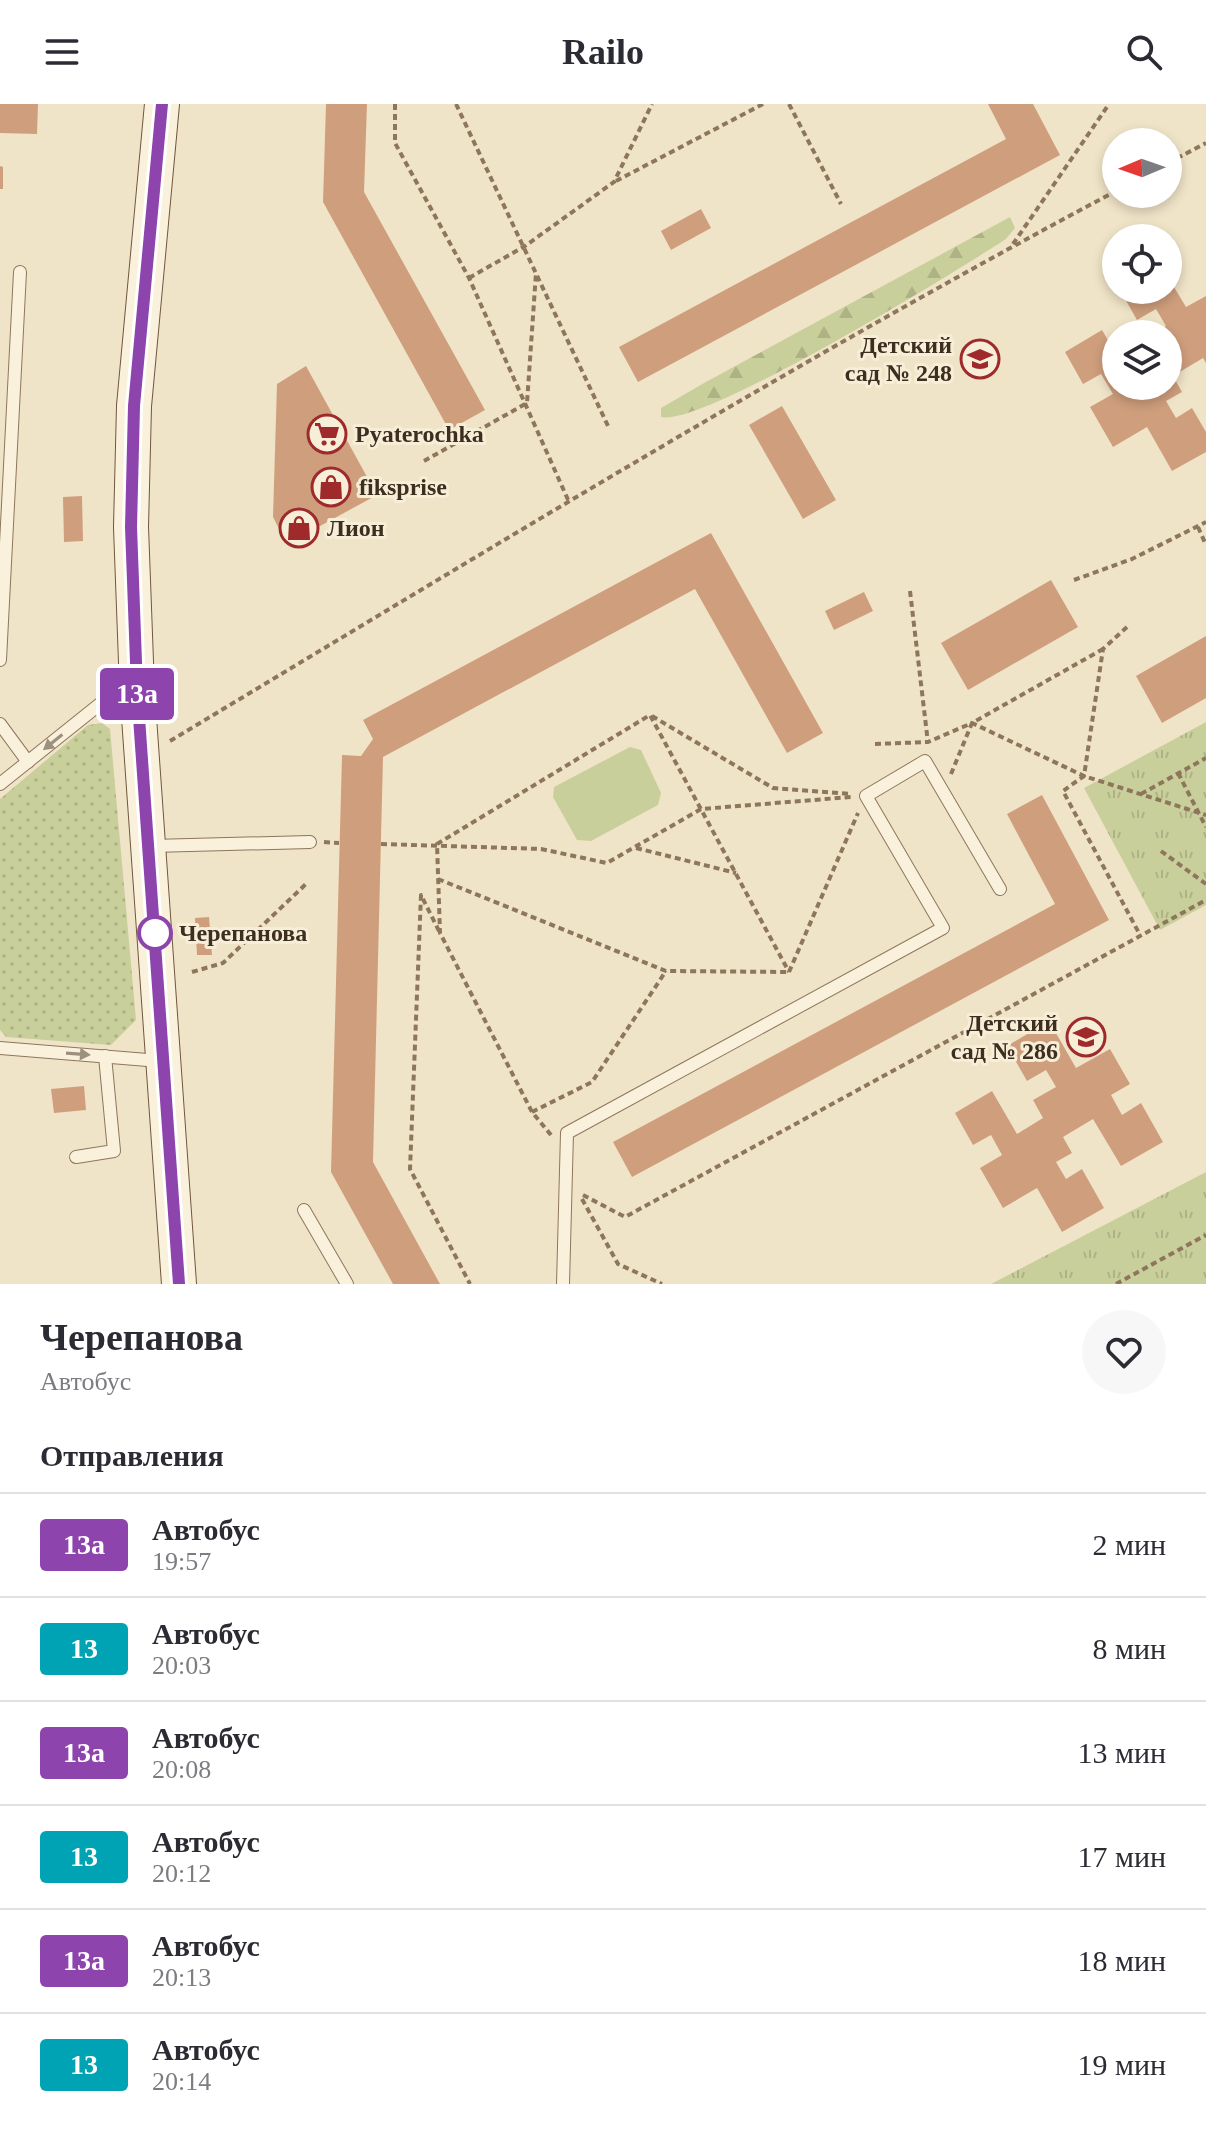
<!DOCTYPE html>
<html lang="ru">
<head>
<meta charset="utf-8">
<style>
  :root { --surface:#fff; --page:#f7f7f7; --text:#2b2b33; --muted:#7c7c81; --line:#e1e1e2 }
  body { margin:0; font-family:Georgia,serif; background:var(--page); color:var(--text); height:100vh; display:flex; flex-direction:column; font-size:30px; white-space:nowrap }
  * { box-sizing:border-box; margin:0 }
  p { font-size:26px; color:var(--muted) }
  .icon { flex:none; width:44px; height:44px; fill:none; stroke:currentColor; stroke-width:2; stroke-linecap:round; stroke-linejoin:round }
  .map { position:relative; height:1180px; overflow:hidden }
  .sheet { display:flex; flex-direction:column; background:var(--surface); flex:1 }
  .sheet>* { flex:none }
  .badge { padding:0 16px; border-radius:6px; font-size:28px; line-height:52px }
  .needle { width:52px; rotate:268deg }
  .buttons { position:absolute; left:1102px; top:24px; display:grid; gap:16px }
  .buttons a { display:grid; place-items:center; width:80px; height:80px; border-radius:50%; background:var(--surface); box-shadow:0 4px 12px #0003; font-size:40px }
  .map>.badge { position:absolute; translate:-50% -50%; box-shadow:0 0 0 4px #fff }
  h2 { padding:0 40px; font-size:30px; line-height:72px }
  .round { display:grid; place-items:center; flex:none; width:84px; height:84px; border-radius:42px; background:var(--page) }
  .headline { display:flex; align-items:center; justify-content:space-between; height:136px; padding:0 40px }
  h1 { font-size:38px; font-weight:800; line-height:60px }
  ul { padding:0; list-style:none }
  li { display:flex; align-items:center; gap:24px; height:104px; padding:0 40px; border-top:2px solid var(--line) }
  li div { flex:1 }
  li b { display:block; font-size:30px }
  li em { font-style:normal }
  li .badge { min-width:88px; font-weight:700; text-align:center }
  header { display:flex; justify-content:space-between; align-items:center; height:104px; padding:0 40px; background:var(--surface); font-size:36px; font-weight:800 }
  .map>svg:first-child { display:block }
  .grass { fill:url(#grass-dots) }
  .forest { fill:url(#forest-firs) }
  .park { fill:url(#park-tufts) }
  .pitch { fill:#c9cf9b }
  .building { fill:#cf9f7d }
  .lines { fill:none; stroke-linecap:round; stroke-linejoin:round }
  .lane-casing { stroke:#8d765c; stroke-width:14 }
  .secondary-casing { stroke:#6f573f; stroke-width:36 }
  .path { stroke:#8d765c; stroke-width:4; stroke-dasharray:6 4; stroke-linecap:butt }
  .lane { stroke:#faf1dc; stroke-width:12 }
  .secondary { stroke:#faf1dc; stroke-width:34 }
  .oneway { fill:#9c907e }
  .line-casing { stroke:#fff; stroke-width:18 }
  .line { stroke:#8e44ad; stroke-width:12 }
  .stop-dot { fill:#fff; stroke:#8e44ad; stroke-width:4 }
  .labels { text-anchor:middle; stroke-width:6; stroke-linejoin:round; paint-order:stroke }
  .poi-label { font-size:24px; font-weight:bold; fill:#3d2e20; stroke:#f7eed8; text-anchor:start }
  .stop-label { font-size:24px; font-weight:bold; fill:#3d2e20; stroke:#f7eed8; text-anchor:start }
</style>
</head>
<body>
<header><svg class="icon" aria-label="menu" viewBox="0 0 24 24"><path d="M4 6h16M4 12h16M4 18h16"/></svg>Railo<svg class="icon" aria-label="search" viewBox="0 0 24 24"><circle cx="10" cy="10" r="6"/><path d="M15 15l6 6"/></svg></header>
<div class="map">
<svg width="1206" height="1180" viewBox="0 0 1206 1180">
  <defs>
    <pattern id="grass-dots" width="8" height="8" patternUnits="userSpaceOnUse" patternTransform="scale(2)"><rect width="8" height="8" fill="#c9cf9b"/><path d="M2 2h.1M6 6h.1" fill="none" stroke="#aeb285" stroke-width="1.8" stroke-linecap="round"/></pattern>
    <pattern id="forest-firs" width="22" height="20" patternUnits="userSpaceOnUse" patternTransform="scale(2)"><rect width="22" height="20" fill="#c9cf9b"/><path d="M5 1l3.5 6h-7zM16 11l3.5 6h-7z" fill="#aeb285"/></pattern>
    <pattern id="park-tufts" width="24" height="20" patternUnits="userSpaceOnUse" patternTransform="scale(2)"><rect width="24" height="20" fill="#c9cf9b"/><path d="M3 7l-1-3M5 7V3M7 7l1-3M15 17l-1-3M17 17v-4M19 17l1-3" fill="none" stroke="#aeb285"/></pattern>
  </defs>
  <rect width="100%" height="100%" fill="#f0e4c8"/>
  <polygon class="grass" points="102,619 110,625 136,916 111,941 6,933 0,926 0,695 88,621"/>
  <path class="forest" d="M1010 113 1015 124 1006 135C959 166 703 323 661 313V304L704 279Z"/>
  <g class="park">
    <polygon points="1206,618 1206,801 1160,826 1084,684"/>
    <polygon points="1206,1068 1206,1180 991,1180"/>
  </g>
  <polygon class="pitch" points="630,643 641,646 661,689 658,701 591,737 577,736 553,693 554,683"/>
  <g class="building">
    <polygon points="0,0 38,0 37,30 0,29"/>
    <polygon points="326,0 367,0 364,88 485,306 449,326 323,98"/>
    <polygon points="988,0 1033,0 1060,51 638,278 619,243 1006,35"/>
    <polygon points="0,62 3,63 3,85 0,85"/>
    <polygon points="701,105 711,124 671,146 661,127"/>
    <polygon points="1168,173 1186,203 1206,192 1206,259 1203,254 1173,272 1182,288 1166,297 1176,314 1192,304 1206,328 1206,348 1172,367 1147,323 1113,343 1090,303 1113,290 1101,270 1083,280 1065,248 1102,226 1116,250 1116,282 1168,282 1168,230 1152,230 1166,222 1156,205 1137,216 1120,186 1168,186"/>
    <polygon points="306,262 377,391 287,440 273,413 277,280"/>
    <polygon points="782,302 836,396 803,415 749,321"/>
    <polygon points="82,392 83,437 64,438 63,393"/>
    <polygon points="711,429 823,629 787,649 695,485 383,653 373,1058 440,1180 393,1180 331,1068 342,651 361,652 373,635 363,616"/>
    <polygon points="1051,476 1078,523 968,586 941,539"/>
    <polygon points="864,488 873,507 834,526 825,507"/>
    <polygon points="1206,532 1206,594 1162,619 1136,572"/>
    <polygon points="1042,691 1109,816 632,1073 613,1038 1055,800 1007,710"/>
    <polygon points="209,813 212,851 197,851 195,814"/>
    <polygon points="1049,917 1076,964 1110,945 1130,980 1111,991 1122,1011 1141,999 1163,1038 1121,1062 1093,1015 1063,1033 1072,1049 1056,1058 1066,1075 1082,1065 1104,1104 1062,1128 1037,1084 1003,1104 980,1064 1002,1051 991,1031 973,1041 955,1009 992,987 1017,1030 1043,1014 1033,996 1056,983 1046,966 1027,977 1007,942"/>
    <polygon points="84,982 86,1006 54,1009 51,985"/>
  </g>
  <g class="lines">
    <g class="lane-casing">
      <g id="lane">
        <polyline points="0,556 20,168"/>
        <polyline points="0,620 28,658"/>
        <polyline points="0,680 130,576"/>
        <polyline points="152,742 310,738"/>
        <polyline points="0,944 160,957"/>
        <polyline points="76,1053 114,1047 105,952"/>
        <polyline points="304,1106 347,1180"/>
        <polyline points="563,1180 567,1029 943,824 866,692 925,657 1000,785"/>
      </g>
    </g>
    <g class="secondary-casing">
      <polyline id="secondary" points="162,0 134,302 131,423 137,585 179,1180"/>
    </g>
    <g class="path">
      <polyline points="395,0 395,39 469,174 569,398"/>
      <polyline points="456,0 608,322"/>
      <polyline points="789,0 841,100"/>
      <polyline points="1168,59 1206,39"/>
      <polyline points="616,77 763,0"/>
      <polyline points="1013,140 1109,0"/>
      <polyline points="469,174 525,142 614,78 652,0"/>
      <polyline points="424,357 527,299 536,169"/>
      <polyline points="1198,423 1206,441"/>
      <polyline points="1074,476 1132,455 1206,418"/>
      <polyline points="910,487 928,639"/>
      <polyline points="1127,523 1103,545 1084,672 1063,687 1140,831"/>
      <polyline points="652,612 773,684 851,690"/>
      <path d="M170 637C483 449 794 258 1116 87"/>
      <polyline points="875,640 928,638 972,619 1084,672 1206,711"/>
      <polyline points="1178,669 1206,723"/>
      <polyline points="951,670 972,619 1103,545"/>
      <polyline points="1141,690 1206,654"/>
      <polyline points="324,738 339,739"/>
      <polyline points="381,740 541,745 607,759 701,705 851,693"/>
      <polyline points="636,744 736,769"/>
      <polyline points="1161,747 1206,780"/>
      <polyline points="438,775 666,867 789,868"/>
      <polyline points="439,827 421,791 410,1065 470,1180"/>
      <polyline points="192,868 223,859 307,779"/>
      <polyline points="789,868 858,709"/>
      <polyline points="532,1008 592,978 666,867"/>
      <polyline points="551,1031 532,1008 440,829 437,740 650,611 789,868"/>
      <polyline points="583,1091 625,1113 1206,796"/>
      <polyline points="582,1095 618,1160 662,1180"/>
      <polyline points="1116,1180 1206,1131"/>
    </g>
    <use href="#lane" class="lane"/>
    <use href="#secondary" class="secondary"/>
  </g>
  <defs><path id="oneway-solid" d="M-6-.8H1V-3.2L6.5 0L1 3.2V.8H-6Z" transform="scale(2)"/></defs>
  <g class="oneway">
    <use href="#oneway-solid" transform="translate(53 638) rotate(141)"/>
    <use href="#oneway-solid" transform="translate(78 950) rotate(4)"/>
  </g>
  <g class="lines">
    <g class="line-casing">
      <polyline id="line" points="162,0 134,302 131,423 137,585 179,1180"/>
    </g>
    <use href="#line" class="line"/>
  </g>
  <defs>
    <g id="school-ring" transform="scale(2)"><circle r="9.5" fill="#f7eed8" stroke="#9e2a2b" stroke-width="1.5"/><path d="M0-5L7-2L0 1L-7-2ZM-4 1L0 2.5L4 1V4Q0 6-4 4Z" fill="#9e2a2b"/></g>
    <g id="supermarket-ring" transform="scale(2)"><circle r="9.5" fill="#f7eed8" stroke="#9e2a2b" stroke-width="1.5"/><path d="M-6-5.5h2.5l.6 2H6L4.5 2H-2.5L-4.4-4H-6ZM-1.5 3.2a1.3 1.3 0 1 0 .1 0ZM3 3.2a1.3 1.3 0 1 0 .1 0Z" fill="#9e2a2b"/></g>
    <g id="shop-ring" transform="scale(2)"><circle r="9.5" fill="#f7eed8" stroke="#9e2a2b" stroke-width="1.5"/><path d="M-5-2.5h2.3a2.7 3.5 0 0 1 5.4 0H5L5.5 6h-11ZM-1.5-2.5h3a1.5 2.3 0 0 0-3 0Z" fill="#9e2a2b"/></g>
  </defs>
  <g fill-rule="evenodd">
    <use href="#school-ring" x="980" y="255"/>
    <use href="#supermarket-ring" x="327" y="330"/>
    <use href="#shop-ring" x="331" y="383"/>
    <use href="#shop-ring" x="299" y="424"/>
    <use href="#school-ring" x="1086" y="933"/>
  </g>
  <circle class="stop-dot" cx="155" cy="829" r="16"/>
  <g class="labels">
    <g class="poi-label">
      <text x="952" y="249" text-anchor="end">Детский<tspan x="952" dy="28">сад № 248</tspan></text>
      <text x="355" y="338">Pyaterochka</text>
      <text x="359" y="391">fiksprise</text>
      <text x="327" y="432">Лион</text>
      <text x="1058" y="927" text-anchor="end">Детский<tspan x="1058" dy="28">сад № 286</tspan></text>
    </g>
    <g class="stop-label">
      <text x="179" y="837">Черепанова</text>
    </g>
  </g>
</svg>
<div class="buttons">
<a><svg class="needle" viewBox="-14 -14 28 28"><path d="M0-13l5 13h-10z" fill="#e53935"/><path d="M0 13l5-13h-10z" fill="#7c7c81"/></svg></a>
<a><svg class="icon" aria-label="locate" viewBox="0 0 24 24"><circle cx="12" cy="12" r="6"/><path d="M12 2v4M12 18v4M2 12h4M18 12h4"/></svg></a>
<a><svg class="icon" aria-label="layers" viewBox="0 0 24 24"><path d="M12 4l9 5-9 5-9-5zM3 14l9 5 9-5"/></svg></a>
</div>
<b class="badge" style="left:137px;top:590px;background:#8e44ad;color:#fff">13а</b>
</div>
<section class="sheet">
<div class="headline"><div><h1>Черепанова</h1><p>Автобус</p></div><a class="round"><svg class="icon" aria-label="heart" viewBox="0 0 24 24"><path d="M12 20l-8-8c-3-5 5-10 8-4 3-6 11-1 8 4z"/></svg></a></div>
<h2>Отправления</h2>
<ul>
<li><span class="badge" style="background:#8e44ad;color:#fff">13а</span><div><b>Автобус</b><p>19:57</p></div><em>2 мин</em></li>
<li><span class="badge" style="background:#00a3b4;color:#fff">13</span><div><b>Автобус</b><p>20:03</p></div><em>8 мин</em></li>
<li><span class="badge" style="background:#8e44ad;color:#fff">13а</span><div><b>Автобус</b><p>20:08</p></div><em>13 мин</em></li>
<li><span class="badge" style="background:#00a3b4;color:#fff">13</span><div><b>Автобус</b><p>20:12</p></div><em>17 мин</em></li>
<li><span class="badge" style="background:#8e44ad;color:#fff">13а</span><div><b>Автобус</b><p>20:13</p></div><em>18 мин</em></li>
<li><span class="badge" style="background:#00a3b4;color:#fff">13</span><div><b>Автобус</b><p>20:14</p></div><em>19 мин</em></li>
</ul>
</section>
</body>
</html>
